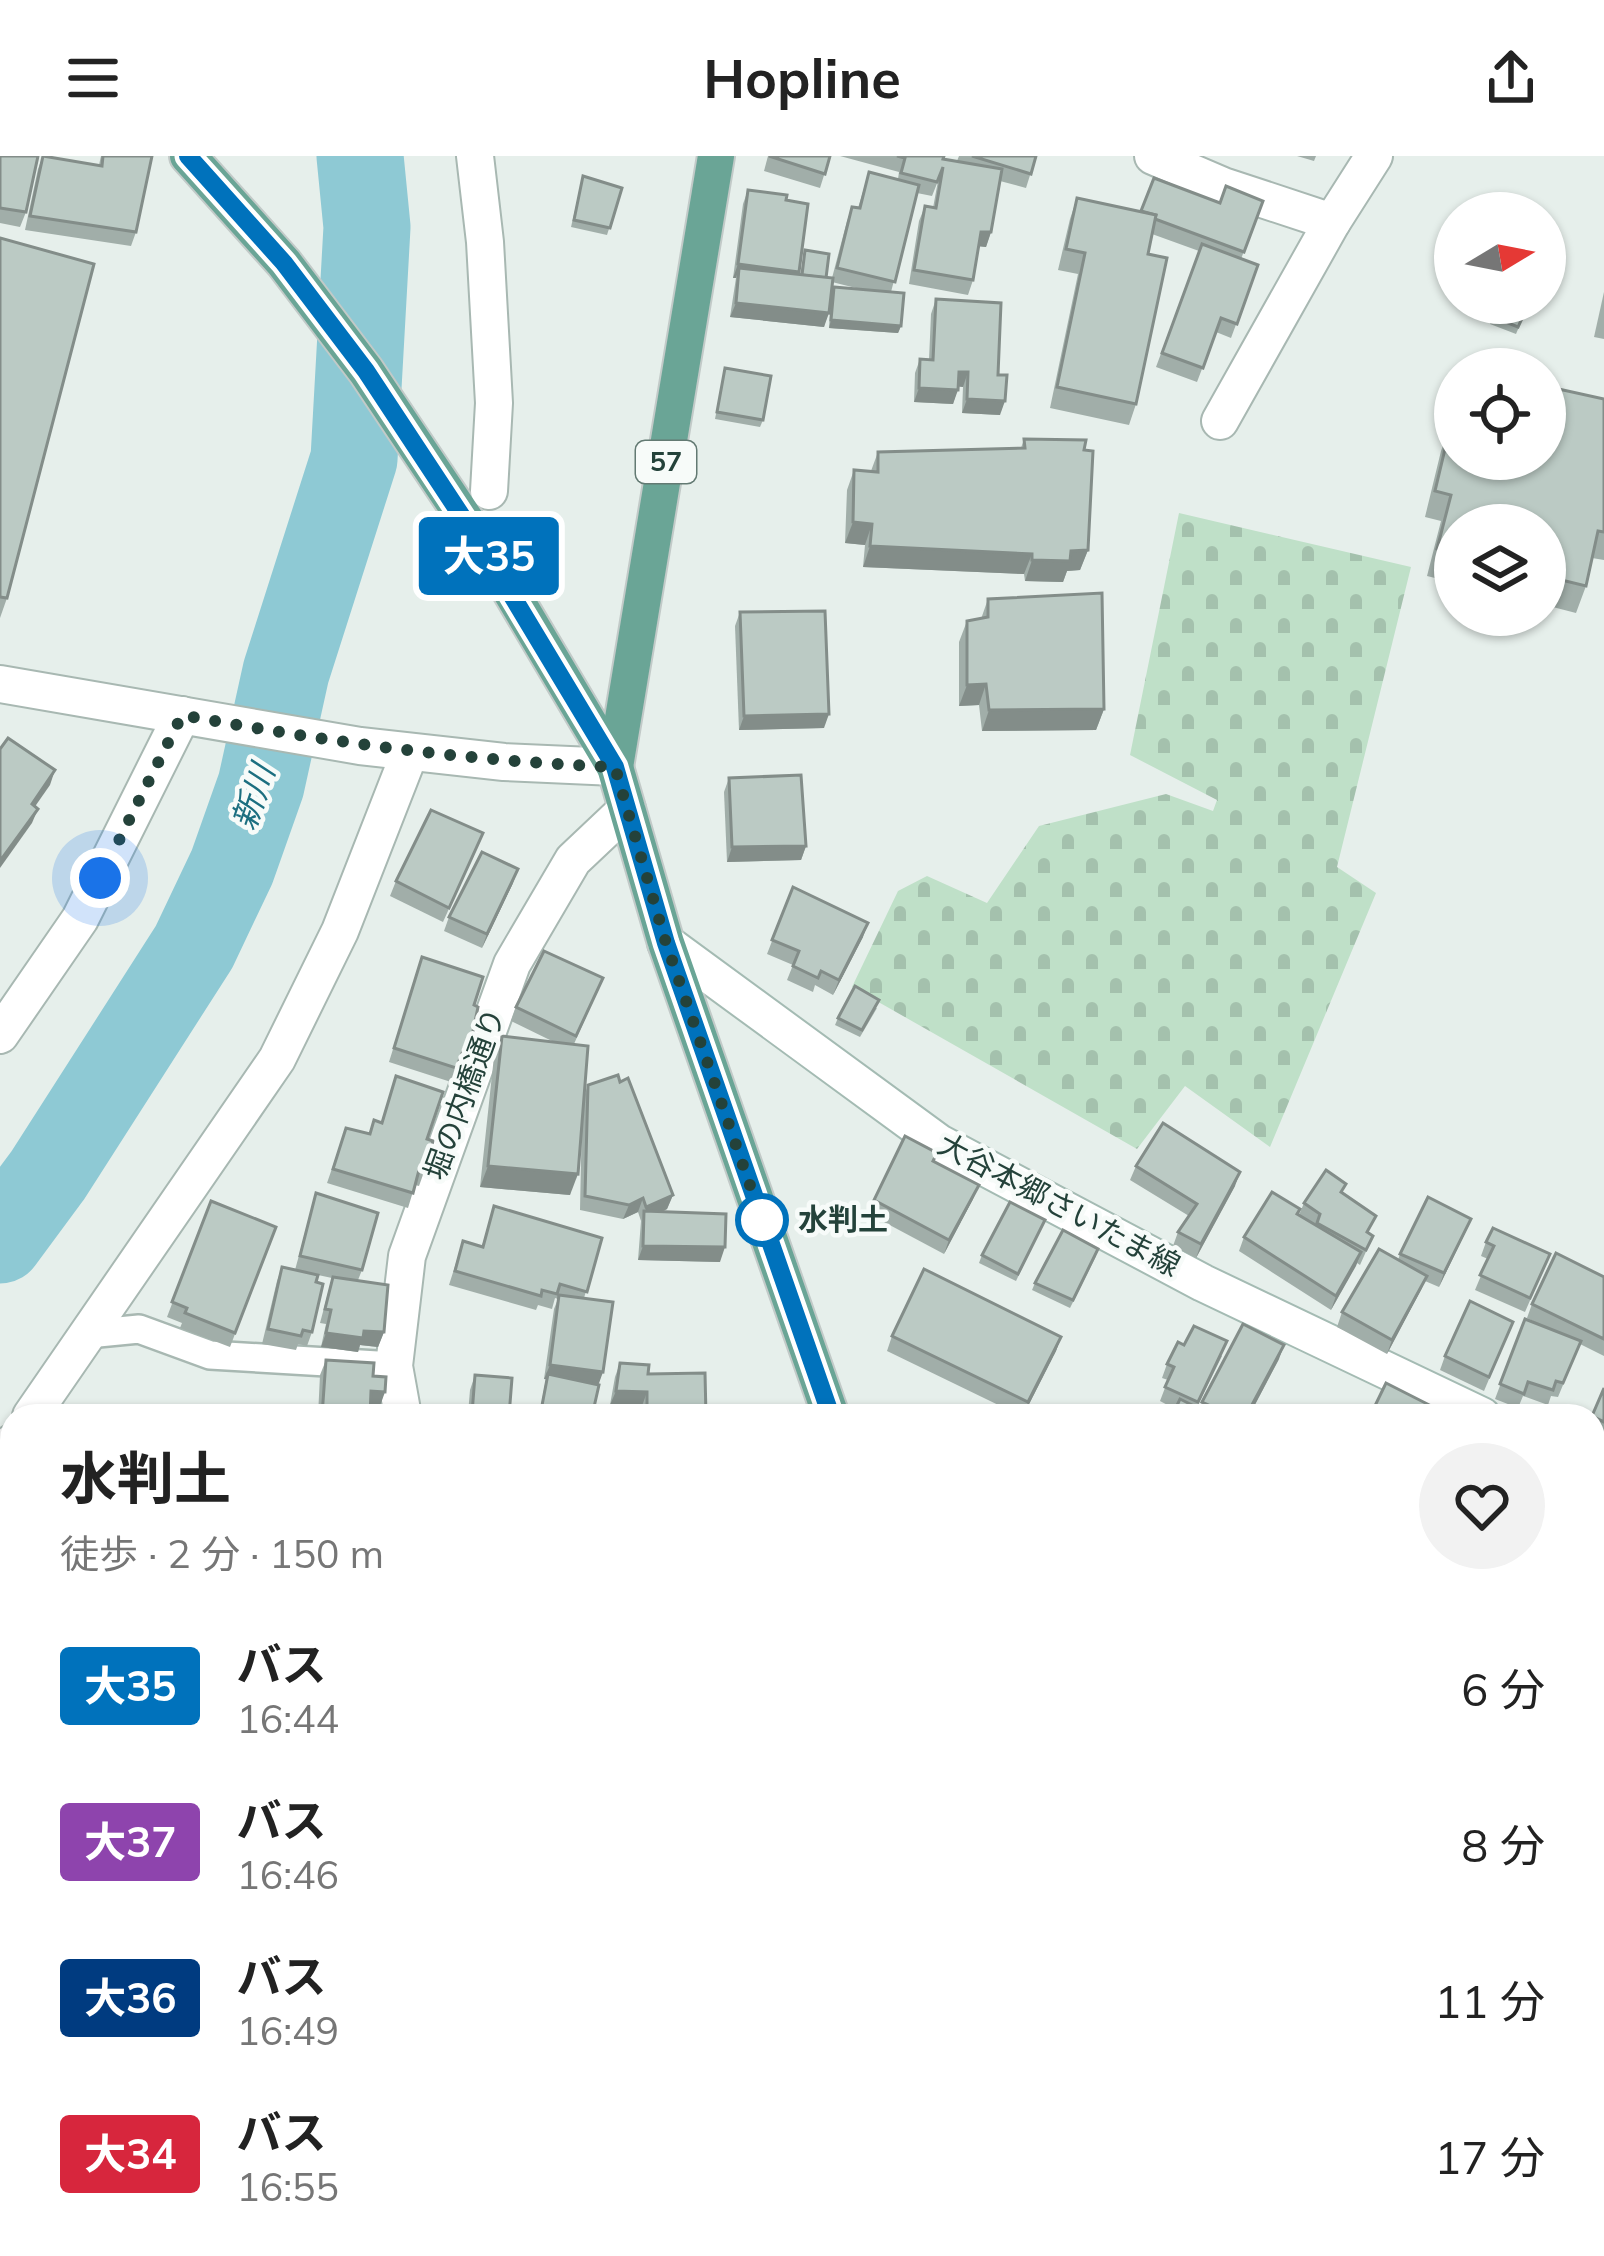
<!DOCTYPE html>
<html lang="ja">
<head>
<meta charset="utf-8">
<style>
  :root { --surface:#fff; --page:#f2f2f2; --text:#222; --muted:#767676 }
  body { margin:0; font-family:Mulish,"Noto Sans JP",sans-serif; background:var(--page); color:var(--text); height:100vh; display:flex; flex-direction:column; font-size:45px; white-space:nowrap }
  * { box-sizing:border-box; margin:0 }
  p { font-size:39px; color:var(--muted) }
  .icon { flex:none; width:66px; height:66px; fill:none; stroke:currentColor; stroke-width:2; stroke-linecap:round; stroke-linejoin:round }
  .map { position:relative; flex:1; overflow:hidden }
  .panel { position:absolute; left:0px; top:1248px; width:1605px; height:852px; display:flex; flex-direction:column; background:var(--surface); border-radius:36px 36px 0 0; box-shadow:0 3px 9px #0004 }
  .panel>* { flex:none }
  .badge { padding:0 24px; border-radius:9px; font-size:42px; line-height:78px }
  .needle { width:78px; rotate:80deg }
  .tools { position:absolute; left:1434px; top:36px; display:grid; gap:24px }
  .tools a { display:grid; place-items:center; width:132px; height:132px; border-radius:50%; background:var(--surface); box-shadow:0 3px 9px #0004; font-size:60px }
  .you { position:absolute; width:60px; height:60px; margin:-30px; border:9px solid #fff; border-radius:50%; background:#1a73e8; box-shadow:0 0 0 18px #1a73e833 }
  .map>.badge { position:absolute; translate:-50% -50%; box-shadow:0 0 0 6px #fff }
  .round { display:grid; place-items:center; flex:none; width:126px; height:126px; border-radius:63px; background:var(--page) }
  .headline { display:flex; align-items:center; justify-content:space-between; height:204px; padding:0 60px }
  h1 { font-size:57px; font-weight:700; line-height:90px }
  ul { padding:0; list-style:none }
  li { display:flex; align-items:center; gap:36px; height:156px; padding:0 60px }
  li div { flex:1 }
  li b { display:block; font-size:45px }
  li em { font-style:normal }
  li .badge { min-width:132px; font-weight:700; text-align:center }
  header { display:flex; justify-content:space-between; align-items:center; height:156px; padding:0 60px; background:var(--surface); font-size:54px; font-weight:700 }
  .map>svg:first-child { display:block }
  .cemetery { fill:url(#cemetery-stones) }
  .water { fill:url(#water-waves) }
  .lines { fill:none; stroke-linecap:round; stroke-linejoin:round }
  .stream { stroke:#8ec9d4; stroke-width:15 }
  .river { stroke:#8ec9d4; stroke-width:87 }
  .service-casing { stroke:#a8b8b2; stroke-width:32 }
  .minor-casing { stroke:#a8b8b2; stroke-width:40 }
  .tertiary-casing { stroke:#a8b8b2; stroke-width:40 }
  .secondary-casing { stroke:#a4bbb3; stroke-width:40 }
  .primary-casing { stroke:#c2cac8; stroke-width:40 }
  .service { stroke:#fff; stroke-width:27 }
  .minor { stroke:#fff; stroke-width:36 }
  .tertiary { stroke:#fff; stroke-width:36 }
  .secondary { stroke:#fff; stroke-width:36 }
  .primary { stroke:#6aa596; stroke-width:36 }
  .wall { fill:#a1aea9; fill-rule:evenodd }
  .shaded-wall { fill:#838d89 }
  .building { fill:#bbcac4; stroke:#838d89; stroke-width:3 }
  .line-casing { stroke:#fff; stroke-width:27 }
  .line { stroke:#0072bc; stroke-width:18 }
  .walk { stroke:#24423a; stroke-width:12; stroke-dasharray:0 21.6 }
  .stop-dot { fill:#fff; stroke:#0072bc; stroke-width:6 }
  .labels { text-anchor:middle; stroke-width:9; stroke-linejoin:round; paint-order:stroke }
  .shield { fill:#f7fbf9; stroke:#637a73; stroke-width:3 }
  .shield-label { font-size:27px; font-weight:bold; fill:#24423a }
  .street-label { font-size:30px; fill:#24423a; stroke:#f7fbf9 }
  .stop-label { font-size:30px; font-weight:bold; fill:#24423a; stroke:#f7fbf9; text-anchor:start }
  .water-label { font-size:33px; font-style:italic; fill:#1c6f80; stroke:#f7fbf9 }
</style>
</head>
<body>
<header><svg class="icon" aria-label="menu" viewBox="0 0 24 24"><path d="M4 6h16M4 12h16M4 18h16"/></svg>Hopline<svg class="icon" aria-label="share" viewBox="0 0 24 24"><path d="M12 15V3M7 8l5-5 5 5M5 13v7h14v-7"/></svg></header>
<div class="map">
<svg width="1604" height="2100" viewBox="0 0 1604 2100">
  <defs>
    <pattern id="cemetery-stones" width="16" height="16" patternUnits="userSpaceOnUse" patternTransform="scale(3)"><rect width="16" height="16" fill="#bfe0c8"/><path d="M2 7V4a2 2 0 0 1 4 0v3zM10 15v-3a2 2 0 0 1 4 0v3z" fill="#a4c1ad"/></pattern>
    <pattern id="water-waves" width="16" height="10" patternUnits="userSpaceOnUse" patternTransform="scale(3)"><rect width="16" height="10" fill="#8ec9d4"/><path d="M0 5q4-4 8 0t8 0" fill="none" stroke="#74a5ad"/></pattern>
  </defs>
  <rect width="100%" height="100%" fill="#e6efeb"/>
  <polygon class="cemetery" points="1179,357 1411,411 1337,711 1376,737 1270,991 1185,930 1137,993 852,831 898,735 927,720 987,747 1039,670 1166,638 1213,655 1217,644 1130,599"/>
  <polygon class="water" points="0,2011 12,2011 12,2088 626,2088 670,2100 0,2100"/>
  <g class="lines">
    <g class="stream">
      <polyline points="1593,2077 1604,2057"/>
      <polyline points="1580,2100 1587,2088"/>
    </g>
    <polyline class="river" points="0,1084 48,1019 194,791 232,711 261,629 286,516 354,303 367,71 360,0"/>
    <g class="service-casing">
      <g id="service">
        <polyline points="88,1178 139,1173 210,1199 394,1210"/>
        <polyline points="1593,1757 1604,1763"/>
      </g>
    </g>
    <g class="minor-casing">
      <g id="minor">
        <polyline points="475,0 485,86 494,247 489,335"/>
        <polyline points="1153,0 1223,30 1332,66"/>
        <polyline points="1220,265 1332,66 1374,0"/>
        <polyline points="0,879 80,763 182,559"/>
        <polyline points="31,1260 277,903 340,775 410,596"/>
        <polyline points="403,1260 394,1210 407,1100 512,808 573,704 627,653"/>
        <polyline points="0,1304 12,1287"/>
        <polyline points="0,1921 12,1920"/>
        <polyline points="1006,2088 1030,2100"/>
        <polyline points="44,2100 50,2088"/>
      </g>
    </g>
    <g class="tertiary-casing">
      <polyline id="tertiary" points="0,528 360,590 504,606 615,611"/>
    </g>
    <g class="secondary-casing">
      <g id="secondary">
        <polyline points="666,787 939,987 1203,1127 1482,1260"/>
        <polyline points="1593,1301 1604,1304"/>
      </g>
    </g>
    <g class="primary-casing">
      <g id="primary">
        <polyline points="188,0 284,107 366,215 491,402 615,611 666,787 831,1260"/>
        <polyline points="615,611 716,0"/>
        <polyline points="1152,2088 1157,2100"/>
      </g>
    </g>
    <use href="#service" class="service"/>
    <use href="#minor" class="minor"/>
    <use href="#tertiary" class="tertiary"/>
    <use href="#secondary" class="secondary"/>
    <use href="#primary" class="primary"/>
  </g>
  <g class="wall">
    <polygon points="0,0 26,56 20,71 0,67"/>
    <polygon points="43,0 99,9 101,0 152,0 136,76 131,90 25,74 38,13"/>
    <polygon points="768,0 830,0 820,32 764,15"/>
    <path d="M840 0H944L943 3 957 5 959 0H1036L1026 32 1000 25 991 76 986 91 979 90 973 124 968 139 909 128 919 65 925 50 933 52 938 25 932 40 917 37 891 136 901 170 898 177 829 172 831 138 824 171 730 161 736 122H733L743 48 748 34 786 44 798 119H800L805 94 826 122H832L847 65 852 51 858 52 869 16 898 23 899 16ZM832 126 860 133 834 131 831 138Z"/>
    <polygon points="1297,0 1316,0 1314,5"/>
    <polygon points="583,20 622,32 607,79 571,71"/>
    <polygon points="1077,42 1141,55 1220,47 1263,45 1241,103 1258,109 1231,182 1216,176 1197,226 1156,211 1199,95 1152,78 1148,98 1136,248 1129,269 1050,252 1078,118 1058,114 1070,63"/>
    <polygon points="0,82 7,442 0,462"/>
    <polygon points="1604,136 1604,183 1594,181"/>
    <polygon points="936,143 998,219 1000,259 962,257 963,231 958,230 953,248 914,246 915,217 920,203 929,204 931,158"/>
    <polygon points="1499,147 1529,147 1516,178 1490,168"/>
    <polygon points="725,212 763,264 760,271 715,263"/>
    <polygon points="1604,243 1604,404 1592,402 1586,430 1576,457 1545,449 1545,369 1455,369 1455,427 1427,420 1441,365 1425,361 1441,295 1451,268 1455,303"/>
    <polygon points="1024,283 1084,294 1088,394 1080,414 1067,415 1063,426 1025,425 1024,418 863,411 865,389 845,387 847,334 854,314 871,315 878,296 1021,292"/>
    <polygon points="988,443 1104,553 1096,574 982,575 979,549 959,550 959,486 967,465 981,463"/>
    <polygon points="740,456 824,572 739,574 735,470"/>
    <polygon points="729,622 806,690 801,704 727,706 724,636"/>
    <polygon points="483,677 443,766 390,740 396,725"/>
    <polygon points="513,727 482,792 444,775 449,761"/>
    <polygon points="793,731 863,781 833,839 815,829 813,836 787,824 793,809 767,798"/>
    <polygon points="417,816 474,849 470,890 465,904 460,904 451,926 389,906"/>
    <polygon points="597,836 574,888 584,941 588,929 620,926 673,1039 667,1053 662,1056 720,1106 638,1104 641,1065 638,1056 623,1063 580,1054 582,957 570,1039 480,1031 494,900 502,880 554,886 511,865 516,851"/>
    <polygon points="877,852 860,881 835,869 838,862"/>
    <polygon points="396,920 427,983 424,1016 419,1030 415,1029 408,1052 327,1027 346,972 369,978 381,967"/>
    <polygon points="933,1005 973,1043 944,1098 869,1058 874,1044"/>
    <polygon points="1136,1010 1235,1030 1196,1102 1173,1090 1178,1076 1189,1060 1130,1024"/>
    <polygon points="316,1037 362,1114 358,1124 384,1176 378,1191 360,1189 358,1196 321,1191 326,1168 320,1167 332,1122 318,1119 312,1176 307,1190 298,1188 296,1194 262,1188 277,1125 282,1111 295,1114"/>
    <polygon points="1342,1037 1369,1078 1373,1080 1360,1109 1357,1107 1331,1154 1239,1095 1244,1081 1300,1053 1299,1059 1304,1047"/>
    <polygon points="211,1045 276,1071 230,1191 180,1172 182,1167 167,1161"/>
    <polygon points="494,1050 602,1082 584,1142 598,1229 592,1260 539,1260 546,1223 544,1223 554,1153 558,1143 555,1142 552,1153 538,1149 536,1154 449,1129 463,1085 482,1090"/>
    <polygon points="1471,1063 1439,1131 1425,1125 1387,1198 1337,1171 1342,1156 1398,1104 1400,1098"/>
    <polygon points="1045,1064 1016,1125 979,1107 982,1099"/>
    <polygon points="1486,1086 1544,1112 1525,1156 1475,1134 1488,1103 1481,1100"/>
    <polygon points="1096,1100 1070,1152 1032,1134 1035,1127"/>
    <polygon points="1604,1121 1604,1200 1580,1188 1558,1241 1551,1240 1548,1249 1523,1240 1518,1252 1495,1243 1525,1163 1547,1172 1527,1162 1532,1148"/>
    <polygon points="1513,1166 1484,1235 1440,1214 1445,1200"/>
    <polygon points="892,1180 1061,1181 1056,1195 1023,1260 1021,1260 887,1195"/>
    <polygon points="1184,1189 1222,1200 1197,1251 1199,1253 1202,1246 1279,1203 1249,1260 1172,1260 1175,1253 1160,1245 1168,1224 1162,1222 1167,1208"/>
    <polygon points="326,1204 380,1250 370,1250 370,1260 318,1260 320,1219"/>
    <polygon points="620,1207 648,1218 706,1260 642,1260 642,1250 610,1249 615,1221"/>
    <polygon points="475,1219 509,1260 468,1258 470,1234"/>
    <polygon points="1604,1232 1604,1283 1593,1278 1593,1260"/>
    <polygon points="1604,1358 1604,1454 1593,1447 1593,1369"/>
    <polygon points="1593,1578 1604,1587 1604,1667 1600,1671 1593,1665"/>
    <polygon points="1593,1808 1604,1816 1604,1887 1600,1894 1593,1891"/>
    <polygon points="1426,2088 1562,2088 1557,2100 1422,2100"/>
  </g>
  <g class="shaded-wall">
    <polygon points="981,76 991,76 986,91 976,90"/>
    <polygon points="738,108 799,116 794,130 739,112 736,122 733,122"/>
    <polygon points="736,147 829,157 824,171 730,161"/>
    <polygon points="831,164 901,170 898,177 829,172"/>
    <polygon points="959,216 968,216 963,231 954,230"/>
    <polygon points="919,232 958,234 953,248 914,246"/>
    <polygon points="967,243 1005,245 1000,259 962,257"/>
    <polygon points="853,366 872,368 865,389 845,387"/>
    <polygon points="870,390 1032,398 1024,418 863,411"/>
    <polygon points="1088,394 1080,414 1067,415 1063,426 1025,425 1032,404 1071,395"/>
    <polygon points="986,528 979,549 959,550 967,529"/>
    <polygon points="1104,553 1096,574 982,575 989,554"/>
    <polygon points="829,558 824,572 739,574 744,560"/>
    <polygon points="55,614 50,629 27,662 32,648"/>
    <polygon points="38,653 32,667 0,712 0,705"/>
    <polygon points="806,690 801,704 727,706 732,691"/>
    <polygon points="518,713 513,727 482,792 487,778"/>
    <polygon points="868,767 863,781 833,839 839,824"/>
    <polygon points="465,890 470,890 465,904 460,904"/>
    <polygon points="488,1010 578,1018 570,1039 480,1031"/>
    <polygon points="1240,1016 1235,1030 1196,1102 1201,1088"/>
    <polygon points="979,1029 973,1043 944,1098 949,1084"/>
    <polygon points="673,1039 667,1053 644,1064 646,1051"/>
    <polygon points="643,1042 638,1056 623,1063 629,1049"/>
    <polygon points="1471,1063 1465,1077 1439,1131 1444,1117"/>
    <polygon points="643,1090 725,1091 720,1106 638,1104"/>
    <polygon points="1361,1096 1356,1110 1331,1154 1336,1140"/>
    <polygon points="1427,1120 1421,1134 1387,1198 1392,1184"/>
    <polygon points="364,1175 384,1176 378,1191 360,1189 358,1196 321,1191 326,1177"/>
    <polygon points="1061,1181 1056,1195 1023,1260 1028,1246"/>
    <polygon points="1284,1189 1279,1203 1249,1260 1246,1260"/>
    <polygon points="550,1209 603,1216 598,1230 544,1223"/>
    <polygon points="371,1235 385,1236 380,1250 366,1249"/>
    <polygon points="616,1235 647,1236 642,1250 610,1249"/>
  </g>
  <g class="building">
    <polygon points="0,0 38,0 26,56 0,52"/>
    <polygon points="43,0 102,10 103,0 152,0 136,76 30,60"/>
    <polygon points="769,0 830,0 825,18"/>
    <polygon points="897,0 944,0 943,3 1002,13 991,76 981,76 973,124 914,114 925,50 936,52 943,11 937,26 901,17 905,2"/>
    <polygon points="972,0 1036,0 1031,18"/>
    <polygon points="869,16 919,29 895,126 837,112 852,51 860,52"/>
    <polygon points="583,20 622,32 610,72 574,64"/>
    <polygon points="1154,22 1220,47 1226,30 1263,45 1244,96 1155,63 1156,59 1141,55"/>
    <polygon points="748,34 787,39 786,44 808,48 799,116 738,108"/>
    <polygon points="1077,42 1156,59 1148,98 1167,102 1136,248 1057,231 1085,97 1066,93"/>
    <polygon points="0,82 94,108 7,442 0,441"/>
    <polygon points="1202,88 1258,109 1237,168 1221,162 1203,212 1162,197"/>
    <polygon points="805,94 829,98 826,122 802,119"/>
    <polygon points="739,112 833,122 829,157 736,147"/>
    <polygon points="834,131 904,137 901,170 831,164"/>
    <polygon points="936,143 1001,147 998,219 1007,219 1005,245 967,243 968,216 959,216 958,234 919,232 920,203 933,204"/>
    <polygon points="1499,147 1529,147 1518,171 1493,161"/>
    <polygon points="725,212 771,220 763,264 717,256"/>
    <polygon points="1545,230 1604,243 1604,376 1598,375 1586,430 1545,420 1545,369 1455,369 1455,398 1437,393 1451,339 1435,335 1451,268 1455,269 1455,303 1545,303"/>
    <polygon points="1024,283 1086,284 1084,294 1093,295 1088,394 1071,395 1070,405 1032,404 1032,398 870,390 872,368 853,366 854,314 878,316 878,296 1025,292"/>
    <polygon points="1102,437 1104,553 989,554 986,528 967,529 967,465 988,461 988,443"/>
    <polygon points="825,455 829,558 744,560 740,456"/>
    <polygon points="8,582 55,614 32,648 38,653 0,705 0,593"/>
    <polygon points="801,619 806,690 732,691 729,622"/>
    <polygon points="431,654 483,677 449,752 396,725"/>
    <polygon points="482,696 518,713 487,778 449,761"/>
    <polygon points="793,731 868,767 839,824 821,815 818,822 793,810 799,795 772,784"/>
    <polygon points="544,795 603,822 576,880 516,851"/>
    <polygon points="422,801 483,821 474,849 478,851 470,890 465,890 456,912 394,892"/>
    <polygon points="855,830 879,844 862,874 838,862"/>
    <polygon points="502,880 588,890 578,1018 488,1010"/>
    <polygon points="618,919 620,926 628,922 673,1039 646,1051 643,1042 629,1049 585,1040 588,929"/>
    <polygon points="396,920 443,936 427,983 433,985 424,1016 419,1014 413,1037 333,1013 346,972 370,978 374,964 382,967"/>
    <polygon points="1163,967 1240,1016 1201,1088 1178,1076 1197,1048 1136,1010"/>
    <polygon points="905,980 937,997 933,1005 979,1029 949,1084 874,1044"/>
    <polygon points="1326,1014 1346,1028 1341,1036 1376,1060 1367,1076 1373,1080 1366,1094 1317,1067 1320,1058 1304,1047"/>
    <polygon points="1272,1036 1300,1053 1297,1058 1361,1096 1336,1140 1244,1081"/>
    <polygon points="316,1037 378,1057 362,1114 300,1100"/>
    <polygon points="1428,1041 1471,1063 1444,1117 1400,1098"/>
    <polygon points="211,1045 276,1071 235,1177 185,1157 187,1152 172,1146"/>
    <polygon points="1010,1046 1045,1064 1018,1118 982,1099"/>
    <polygon points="494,1050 602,1082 587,1136 560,1128 557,1138 542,1134 541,1140 455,1115 463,1085 483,1091"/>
    <polygon points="644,1055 726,1058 725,1091 643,1090"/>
    <polygon points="1493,1072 1550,1098 1530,1142 1480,1119 1494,1090 1486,1086"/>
    <polygon points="1063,1074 1098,1093 1073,1144 1035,1127"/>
    <polygon points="1379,1093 1427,1120 1392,1184 1342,1156"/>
    <polygon points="1556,1097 1604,1121 1604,1183 1532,1148"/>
    <polygon points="282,1111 318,1119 316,1126 323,1128 312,1176 303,1174 301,1180 268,1173"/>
    <polygon points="924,1113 1061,1181 1028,1246 892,1180"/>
    <polygon points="333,1121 388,1129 384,1176 364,1175 363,1182 326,1177 331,1154 325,1153"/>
    <polygon points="559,1139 613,1146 603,1216 550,1209"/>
    <polygon points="1470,1145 1513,1166 1489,1221 1445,1200"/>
    <polygon points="1525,1163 1581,1185 1563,1227 1556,1225 1553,1234 1528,1226 1524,1238 1500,1228"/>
    <polygon points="1243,1168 1284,1189 1246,1260 1233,1260 1202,1246"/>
    <polygon points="1194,1170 1227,1185 1198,1246 1165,1231 1174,1211 1167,1208 1178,1186 1184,1189"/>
    <polygon points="326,1204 374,1207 373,1220 386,1221 385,1236 371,1235 370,1260 322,1260"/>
    <polygon points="620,1207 649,1209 648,1218 705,1217 706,1260 647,1260 647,1236 616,1235"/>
    <polygon points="548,1218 599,1229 592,1260 540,1260"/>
    <polygon points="475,1219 512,1222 509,1260 455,1260 455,1257 472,1258"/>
    <polygon points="1386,1227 1451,1260 1370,1260"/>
    <polygon points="1604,1232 1604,1266 1592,1260"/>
    <polygon points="1180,1243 1214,1260 1172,1260"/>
    <polygon points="1601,1356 1604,1358 1604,1437 1593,1430 1593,1369"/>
    <polygon points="1593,1578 1604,1587 1604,1656 1593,1647"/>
    <polygon points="1593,1808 1604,1816 1604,1879 1594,1875 1593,1876"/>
    <polygon points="1430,2088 1561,2088 1550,2100 1443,2100"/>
  </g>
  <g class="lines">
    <g class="line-casing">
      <polyline id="line" points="188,0 284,107 366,215 490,403 615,611 666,787 831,1260"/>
    </g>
    <use href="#line" class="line"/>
    <path class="walk" d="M100 722 182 559C328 586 466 605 615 611L666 787 762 1064"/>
  </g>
  <circle class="stop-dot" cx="762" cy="1064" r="24"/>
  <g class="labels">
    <rect class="shield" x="636" y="285" width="60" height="42" rx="9"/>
    <g class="shield-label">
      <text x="666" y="315">57</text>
    </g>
    <g class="street-label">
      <text transform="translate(465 938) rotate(-70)" y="10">堀の内橋通り</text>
      <text transform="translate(1059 1049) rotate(28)" y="10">大谷本郷さいたま線</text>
    </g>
    <g class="stop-label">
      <text x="798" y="1074">水判土</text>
    </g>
    <g class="water-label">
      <text transform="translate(253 641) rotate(-71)" y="12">新川</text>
    </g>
  </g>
</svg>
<div class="tools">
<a><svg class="needle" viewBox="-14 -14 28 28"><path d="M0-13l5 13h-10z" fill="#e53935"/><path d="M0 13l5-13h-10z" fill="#767676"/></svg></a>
<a><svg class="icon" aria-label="locate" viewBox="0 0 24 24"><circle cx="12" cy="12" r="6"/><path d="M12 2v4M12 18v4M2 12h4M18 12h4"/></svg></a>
<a><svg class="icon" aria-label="layers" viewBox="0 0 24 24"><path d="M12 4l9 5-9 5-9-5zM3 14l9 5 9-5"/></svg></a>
</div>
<div class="you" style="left:100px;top:722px"></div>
<b class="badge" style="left:489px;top:400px;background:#0072bc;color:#fff">大35</b>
<section class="panel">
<div class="headline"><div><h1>水判土</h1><p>徒歩 · 2 分 · 150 m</p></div><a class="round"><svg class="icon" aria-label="heart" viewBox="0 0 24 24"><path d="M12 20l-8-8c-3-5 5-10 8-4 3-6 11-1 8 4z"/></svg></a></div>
<ul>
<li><span class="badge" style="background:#0072bc;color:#fff">大35</span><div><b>バス</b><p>16:44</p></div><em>6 分</em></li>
<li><span class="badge" style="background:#8e44ad;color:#fff">大37</span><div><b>バス</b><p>16:46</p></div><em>8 分</em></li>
<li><span class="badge" style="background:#003b80;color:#fff">大36</span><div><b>バス</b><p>16:49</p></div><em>11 分</em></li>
<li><span class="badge" style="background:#d7263d;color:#fff">大34</span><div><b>バス</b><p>16:55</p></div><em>17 分</em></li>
</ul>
</section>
</div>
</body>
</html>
